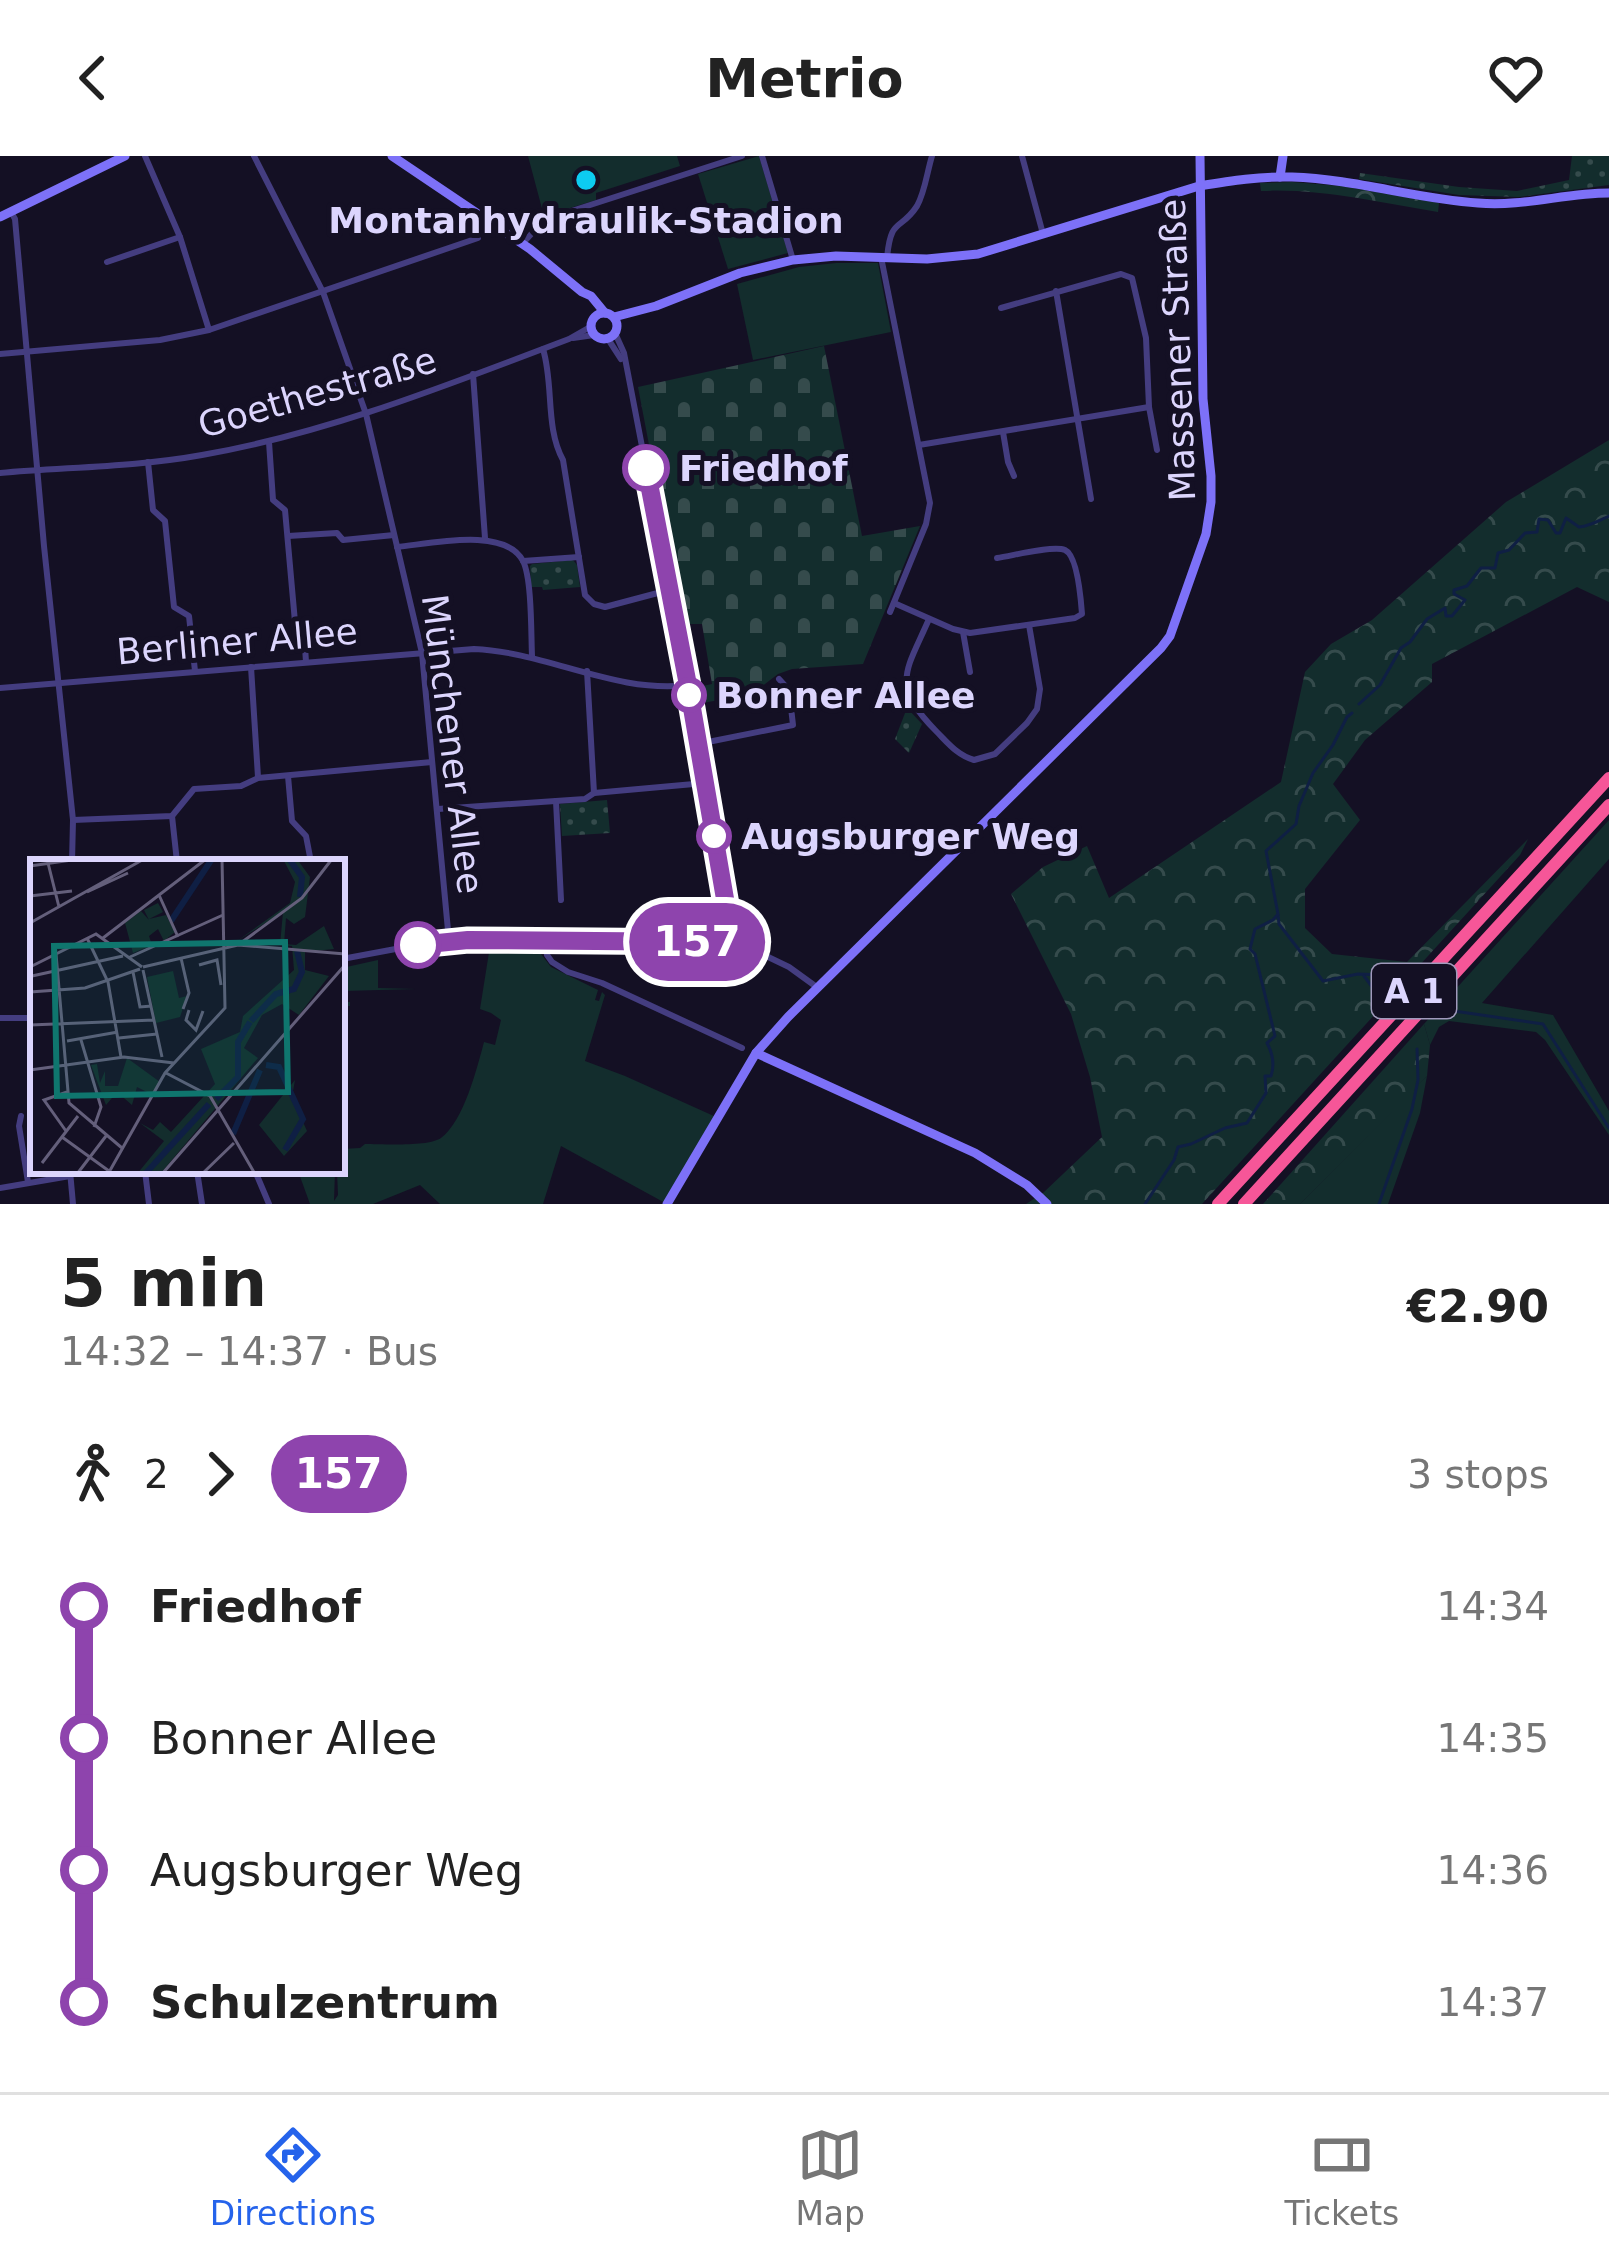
<!DOCTYPE html>
<html lang="en">
<head>
<meta charset="utf-8">
<style>
  :root { --surface:#fff; --page:#f2f2f2; --text:#222; --muted:#767676; --line:#e0e0e0; --accent:#2563eb }
  body { margin:0; font-family:"DejaVu Sans",sans-serif; background:var(--page); color:var(--text); height:100vh; display:flex; flex-direction:column; font-size:45px; white-space:nowrap }
  * { box-sizing:border-box; margin:0 }
  p { font-size:39px; color:var(--muted) }
  .icon { flex:none; width:66px; height:66px; fill:none; stroke:currentColor; stroke-width:2; stroke-linecap:round; stroke-linejoin:round }
  .map { position:relative; height:1048px; overflow:hidden }
  .details { display:flex; flex-direction:column; background:var(--surface); flex:1 }
  .details>* { flex:none }
  .badge { padding:0 24px; border-radius:39px; font-size:42px; line-height:78px }
  .map>.badge { position:absolute; translate:-50% -50%; box-shadow:0 0 0 6px #fff }
  .legs { display:flex; align-items:center; gap:18px; height:132px; padding:0 60px; font-size:39px }
  .legs p { margin-inline-start:auto }
  .headline { display:flex; align-items:center; justify-content:space-between; height:204px; padding:0 60px }
  h1 { font-size:66px; font-weight:800; line-height:90px }
  ul { padding:0 60px; list-style:none }
  li { display:flex; align-items:center; gap:42px; height:132px; font-size:45px }
  li i { display:grid; place-items:center; width:18px; height:100%; margin:0 15px; background:currentColor }
  li i::after { content:''; width:30px; height:30px; margin:-15px; border:9px solid; border-radius:50%; background:var(--surface) }
  li p { margin-inline-start:auto }
  li:first-child i { background:linear-gradient(#0000 50%,currentColor 0) }
  li:last-child i { background:linear-gradient(currentColor 50%,#0000 0) }
  header { display:flex; justify-content:space-between; align-items:center; height:156px; padding:0 60px; background:var(--surface); font-size:54px; font-weight:800 }
  .tab-bar { display:flex; justify-content:space-around; align-items:center; height:168px; border-top:3px solid var(--line); background:var(--surface); font-size:33px; color:var(--muted) }
  .tab-bar a { display:grid; justify-items:center; gap:6px }
  .tab-bar .current { color:var(--accent) }
  .map>svg:first-child { display:block }
  .green { fill:#132d2d }
  .forest { fill:url(#forest-crowns) }
  .cemetery { fill:url(#cemetery-stones) }
  .park { fill:url(#park-dots) }
  .lines { fill:none; stroke-linecap:round; stroke-linejoin:round }
  .stream { stroke:#0f1f44; stroke-width:3 }
  .street { stroke:#443d80; stroke-width:6 }
  .secondary { stroke:#7d71f8; stroke-width:9 }
  .highway { stroke:#f65698; stroke-width:12 }
  .line-1-casing { stroke:#fff; stroke-width:27 }
  .line-1 { stroke:#8e44ad; stroke-width:18 }
  .poi-dot { fill:#0dcbf1; stroke:#141024; stroke-width:4.5 }
  .stop-1-dot { fill:#fff; stroke:#8e44ad; stroke-width:6 }
  .labels { text-anchor:middle; stroke-width:10; stroke-linejoin:round; paint-order:stroke }
  .shield { fill:#141024; stroke:#a09abc; stroke-width:3 }
  .shield-label { font-size:33px; font-weight:bold; fill:#dcd5fd }
  .poi-label { font-size:36px; font-weight:bold; fill:#dcd5fd; stroke:#141024 }
  .street-label { font-size:36px; fill:#dcd5fd; stroke:#141024 }
  .stop-label { font-size:36px; font-weight:bold; fill:#dcd5fd; stroke:#141024; text-anchor:start }
  .inset-river { fill:none; stroke:#0f1f44; stroke-width:6 }
  .inset-road { fill:none; stroke:#645f7b; stroke-width:3 }
  .view { fill:#0f766e; fill-opacity:0.15; stroke:#0f766e; stroke-width:6 }
  .inset-edge { fill:none; stroke:#dcd5fd; stroke-width:6 }
</style>
</head>
<body>
<header><svg class="icon" aria-label="back" viewBox="0 0 24 24"><path d="M15 5l-7 7 7 7"/></svg>Metrio<svg class="icon" aria-label="heart" viewBox="0 0 24 24"><path d="M12 20l-8-8c-3-5 5-10 8-4 3-6 11-1 8 4z"/></svg></header>
<div class="map">
<svg width="1609" height="1048" viewBox="0 0 1609 1048">
  <defs>
    <pattern id="forest-crowns" width="20" height="18" patternUnits="userSpaceOnUse" patternTransform="scale(3)"><rect width="20" height="18" fill="#132d2d"/><path d="M2 6a3 3 0 1 1 6 0M12 15a3 3 0 1 1 6 0" fill="none" stroke="#354b4c"/></pattern>
    <pattern id="cemetery-stones" width="16" height="16" patternUnits="userSpaceOnUse" patternTransform="scale(3)"><rect width="16" height="16" fill="#132d2d"/><path d="M2 7V4a2 2 0 0 1 4 0v3zM10 15v-3a2 2 0 0 1 4 0v3z" fill="#354b4c"/></pattern>
    <pattern id="park-dots" width="8" height="8" patternUnits="userSpaceOnUse" patternTransform="scale(3)"><rect width="8" height="8" fill="#132d2d"/><path d="M2 2h.1M6 6h.1" fill="none" stroke="#354b4c" stroke-width="1.8" stroke-linecap="round"/></pattern>
  </defs>
  <rect width="100%" height="100%" fill="#141024"/>
  <g class="green">
    <polygon points="528,0 677,0 680,10 596,37 596,44 544,60"/>
    <polygon points="759,0 788,97 728,113 698,18"/>
    <polygon points="836,107 878,107 891,176 753,204 737,128 799,111"/>
    <polygon points="1609,664 1609,703 1482,847 1553,859 1609,955 1609,979 1545,884 1536,876 1449,865 1439,871 1430,889 1424,868"/>
    <path d="M534 789 551 811 598 834 595 844 599 845 602 836 605 839 585 905 625 920 716 961 667 1048 561 990 543 1048H440L420 1029 373 1048H310L298 1015H335L334 1045 338 1039 337 1015H342V993L360 992 365 988C382 988 428 991 441 982 464 965 477 912 484 886L495 889 501 864 491 857 480 853 490 790Z"/>
    <polygon points="378,804 378,832 416,833 343,835 343,846 350,846 350,850 342,850 342,812"/>
    <polygon points="1427,920 1420,957 1388,1048 1300,1048"/>
  </g>
  <g class="forest">
    <path d="M1292 26 1341 30 1439 47 1438 56C1380 47 1320 32 1261 35L1260 27Z"/>
    <polygon points="1609,284 1609,446 1577,431 1432,508 1432,526 1365,584 1333,628 1360,664 1305,733 1305,772 1332,798 1407,806 1528,683 1520,699 1202,1048 1026,1048 1043,1037 1102,981 1090,921 1071,858 1011,738 1043,711 1087,690 1109,742 1281,626 1305,516 1331,488 1372,464 1506,346"/>
    <polygon points="1424,868 1430,889 1427,920 1413,935 1300,1048 1263,1048"/>
  </g>
  <polygon class="cemetery" points="824,190 862,380 920,370 863,508 792,513 778,518 752,538 697,548 694,532 712,528 702,468 685,468 675,419 671,369 663,362 638,231"/>
  <g class="park">
    <polygon points="1572,0 1609,0 1609,29 1519,41 1459,39 1359,23 1360,17 1459,31 1517,35 1569,24"/>
    <polygon points="573,404 577,409 580,431 543,434 542,431 531,431 530,410 532,408"/>
    <polygon points="907,552 922,568 909,597 895,583"/>
    <polygon points="607,644 610,677 562,680 560,648"/>
  </g>
  <g class="lines">
    <g class="stream">
      <path d="M1359 548 1380 529 1401 492 1410 486 1427 463 1445 452 1446 460H1452L1465 444 1454 438V434L1467 430 1481 412H1495L1498 397 1509 394 1525 377 1537 376 1539 363 1548 364 1556 377H1560L1566 362 1579 371C1591 370 1598 365 1609 360"/>
      <polyline points="1278,759 1279,768 1323,825 1358,818 1383,819"/>
      <polyline points="1364,820 1373,832"/>
      <polyline points="1443,858 1454,855 1543,868 1609,972"/>
      <path d="M1145 1048 1174 1004 1178 991 1191 988 1225 972 1247 967 1266 937 1265 920H1271C1275 908 1273 898 1267 887L1275 880 1255 798 1250 793 1255 773 1273 764 1278 758 1266 695 1296 668 1299 650 1313 617 1333 589 1347 561 1352 557"/>
      <polyline points="1379,1048 1412,953 1418,924 1417,893"/>
    </g>
    <g class="street">
      <polyline points="145,0 180,81 209,174"/>
      <polyline points="254,0 323,136 366,258 422,497 449,785"/>
      <polyline points="762,0 793,104"/>
      <polyline points="1022,0 1043,78"/>
      <polyline points="11,56 15,63 44,390 73,664 72,706"/>
      <polyline points="522,88 535,74 553,61 742,0"/>
      <polyline points="881,101 930,347 926,368 890,456"/>
      <path d="M887 102C891 60 900 76 917 50 925 36 927 16 932 0"/>
      <polyline points="107,106 180,81"/>
      <polyline points="1056,135 1091,343"/>
      <polyline points="1001,152 1121,118 1132,122 1146,182 1149,251 1157,294"/>
      <polyline points="615,177 624,197 688,529 733,789"/>
      <polyline points="573,182 594,179"/>
      <polyline points="608,183 621,203"/>
      <path d="M543 193C554 229 545 271 563 304L585 439 594 448 605 451 669 434"/>
      <polyline points="0,198 160,184 209,174 478,82"/>
      <polyline points="473,218 485,382"/>
      <polyline points="1003,276 1008,306 1014,320"/>
      <polyline points="269,286 273,344 285,354 295,466 304,476 306,506"/>
      <polyline points="919,289 1149,251"/>
      <polyline points="148,306 153,354 165,365 174,451 189,460 195,515"/>
      <path d="M0 317C67 311 136 311 202 299 329 277 450 228 569 183L590 171"/>
      <polyline points="288,380 337,377 343,384 394,379"/>
      <path d="M397 391C429 388 505 370 523 405 532 423 531 478 532 500"/>
      <polyline points="523,405 579,401"/>
      <path d="M894 447 953 473 970 477 1075 462 1082 458C1081 445 1078 400 1065 394 1053 389 1012 400 997 402"/>
      <path d="M929 463C906 516 890 528 936 575 948 587 957 599 974 604L995 598 1027 567 1037 553 1040 533 1029 469"/>
      <polyline points="963,476 970,516"/>
      <polyline points="251,511 258,621"/>
      <polyline points="587,515 594,637"/>
      <path d="M0 532 474 493C547 496 615 538 688 529"/>
      <polyline points="698,588 793,569 789,534 779,523"/>
      <polyline points="288,620 292,665 306,680 311,706"/>
      <polyline points="556,645 561,744"/>
      <polyline points="438,653 585,643 594,637 705,627"/>
      <polyline points="172,660 177,706"/>
      <polyline points="73,664 172,660 194,633 241,630 258,622 432,606"/>
      <polyline points="546,785 547,799 552,806 568,816 602,827 742,892"/>
      <polyline points="342,803 417,789 468,784 713,786 764,799 789,811 818,832"/>
      <polyline points="0,862 33,862"/>
      <polyline points="21,960 19,970 28,1026"/>
      <polyline points="70,1015 73,1048"/>
      <polyline points="145,1015 149,1048"/>
      <polyline points="197,1015 202,1048"/>
      <polyline points="255,1015 269,1048"/>
      <polyline points="0,1032 70,1020"/>
    </g>
    <g class="secondary">
      <polyline points="392,0 530,93 582,136 591,140 605,157"/>
      <polyline points="1280,21 1283,0"/>
      <polyline points="0,61 125,0"/>
      <circle cx="604" cy="170" r="13"/>
      <path d="M614 161 656 150 740 117 793 104 836 100 927 103 978 98 1199 30C1230 25 1261 20 1292 21 1355 23 1416 43 1478 47 1523 51 1565 37 1609 37"/>
      <polyline points="756,897 975,997 1027,1029 1047,1048"/>
      <polyline points="667,1048 756,897 788,861 1161,492 1170,480 1206,378 1211,346 1211,320 1203,243 1200,0"/>
    </g>
    <g class="highway">
      <polyline points="1218,1048 1609,622"/>
      <polyline points="1244,1048 1609,649"/>
    </g>
  </g>
  <g class="lines">
    <g class="line-1-casing">
      <polyline id="line-1" points="418,789 468,784 713,786 733,789 688,529 646,312"/>
    </g>
    <use href="#line-1" class="line-1"/>
  </g>
  <circle class="poi-dot" cx="586" cy="24" r="12"/>
  <g class="stop-1-dot">
    <circle cx="646" cy="312" r="21"/>
    <circle cx="689" cy="539" r="15"/>
    <circle cx="714" cy="680" r="15"/>
    <circle cx="418" cy="789" r="21"/>
  </g>
  <g class="labels">
    <rect class="shield" x="1372" y="808" width="84" height="54" rx="9"/>
    <g class="shield-label">
      <text x="1414" y="847">A 1</text>
    </g>
    <g class="poi-label">
      <text x="586" y="77">Montanhydraulik-Stadion</text>
    </g>
    <g class="street-label">
      <text transform="translate(1177 194) rotate(-92)" y="13">Massener Straße</text>
      <text transform="translate(317 236) rotate(-16)" y="13">Goethestraße</text>
      <text transform="translate(237 485) rotate(-5)" y="13">Berliner Allee</text>
      <text transform="translate(453 588) rotate(83)" y="13">Münchener Allee</text>
    </g>
    <g class="stop-label">
      <text x="679" y="325">Friedhof</text>
      <text x="716" y="552">Bonner Allee</text>
      <text x="741" y="693">Augsburger Weg</text>
    </g>
  </g>
  <g transform="translate(30 703)">
    <rect width="315" height="315" fill="#141024"/>
    <path d="M128 44 133 53 119 60 136 56 145 73 134 82 128 70 119 77 122 86 103 94 95 64 111 52 119 61 114 51ZM97 199 130 223 123 236 107 228 102 246 87 233 76 246 61 206 67 205 70 224 75 212V227H88Z" fill="#132d2d"/>
    <path d="M253 0H267L280 18 275 58 264 65 256 59 254 85 266 86 294 67 304 90 275 93V111L299 117 269 156 252 145 232 156 214 189 228 199 130 315H107L134 282 110 264 123 271 130 263 141 273 185 225 171 190 210 173 213 157 264 111 262 87 250 86 253 53 207 82 260 44 265 23ZM265 221 262 238 277 272 254 297 229 266Z" fill="#132d2d"/>
    <path d="M143 112 149 139 157 137 150 158 126 164 117 118Z" fill="#132d2d"/>
    <path class="inset-river" d="M259 0 272 18 270 38M141 62 182 0M221 162 246 135 264 130 272 113 267 92M236 206 249 208 273 260 255 291M186 240 208 218V183L220 163M203 275 230 211M115 315 179 245"/>
    <path class="inset-road" d="M17 0 29 48M0 7 49 0M57 33 98 14M129 36 148 78M0 37 42 32M0 64 114 0M57 79 78 123 91 198M73 79 176 0M208 86 272 39 302 0M26 95 39 244 92 289M100 98 193 56M151 99 159 134 153 150M169 106 187 101 191 126M0 108 66 75 112 108M113 108 208 86 315 95M113 111 132 198M103 113 110 148 122 147M2 117 93 97M0 133 55 129 110 110M159 151 156 161 166 171 173 152M0 166 124 161M89 179 127 175M51 181 71 248 64 268M37 182 88 173M0 211 94 198 144 204M136 214 180 237 225 315M36 272 14 241 37 233M32 278 79 312M12 304 48 257M47 315 76 277M78 315 135 214 195 149 192 0M132 315 315 106M172 315 204 284"/>
    <path class="view" d="M255 83 258 233 27 237 24 87Z"/>
    <rect width="315" height="315" class="inset-edge"/>
  </g>
</svg>
<b class="badge" style="left:697px;top:786px;background:#8e44ad;color:#fff">157</b>
</div>
<section class="details">
<div class="headline"><div><h1>5 min</h1><p>14:32 – 14:37 · Bus</p></div><b>€2.90</b></div>
<div class="legs"><svg class="icon" aria-label="walk" viewBox="0 0 24 24"><circle cx="13" cy="4" r="2"/><path d="M13 8l-2 6 4 7M11 14l-3 7M7 12l3-4h3l4 4"/></svg>2<svg class="icon" aria-label="forward" viewBox="0 0 24 24"><path d="M9 5l7 7-7 7"/></svg><b class="badge" style="background:#8e44ad;color:#fff">157</b><p>3 stops</p></div>
<ul>
<li><i style="color:#8e44ad"></i><b>Friedhof</b><p>14:34</p></li>
<li><i style="color:#8e44ad"></i><span>Bonner Allee</span><p>14:35</p></li>
<li><i style="color:#8e44ad"></i><span>Augsburger Weg</span><p>14:36</p></li>
<li><i style="color:#8e44ad"></i><b>Schulzentrum</b><p>14:37</p></li>
</ul>
</section>
<nav class="tab-bar">
<a class="current"><svg class="icon" aria-label="directions" viewBox="0 0 24 24"><path d="M12 3l9 9-9 9-9-9zM9 14v-3h6M13 9l2 2-2 2"/></svg>Directions</a>
<a><svg class="icon" aria-label="map" viewBox="0 0 24 24"><path d="M3 6l6-2 6 2 6-2v14l-6 2-6-2-6 2zM9 4v14M15 6v14"/></svg>Map</a>
<a><svg class="icon" aria-label="tickets" viewBox="0 0 24 24"><path d="M3 7h18v10H3zM15 7v10"/></svg>Tickets</a>
</nav>
</body>
</html>
